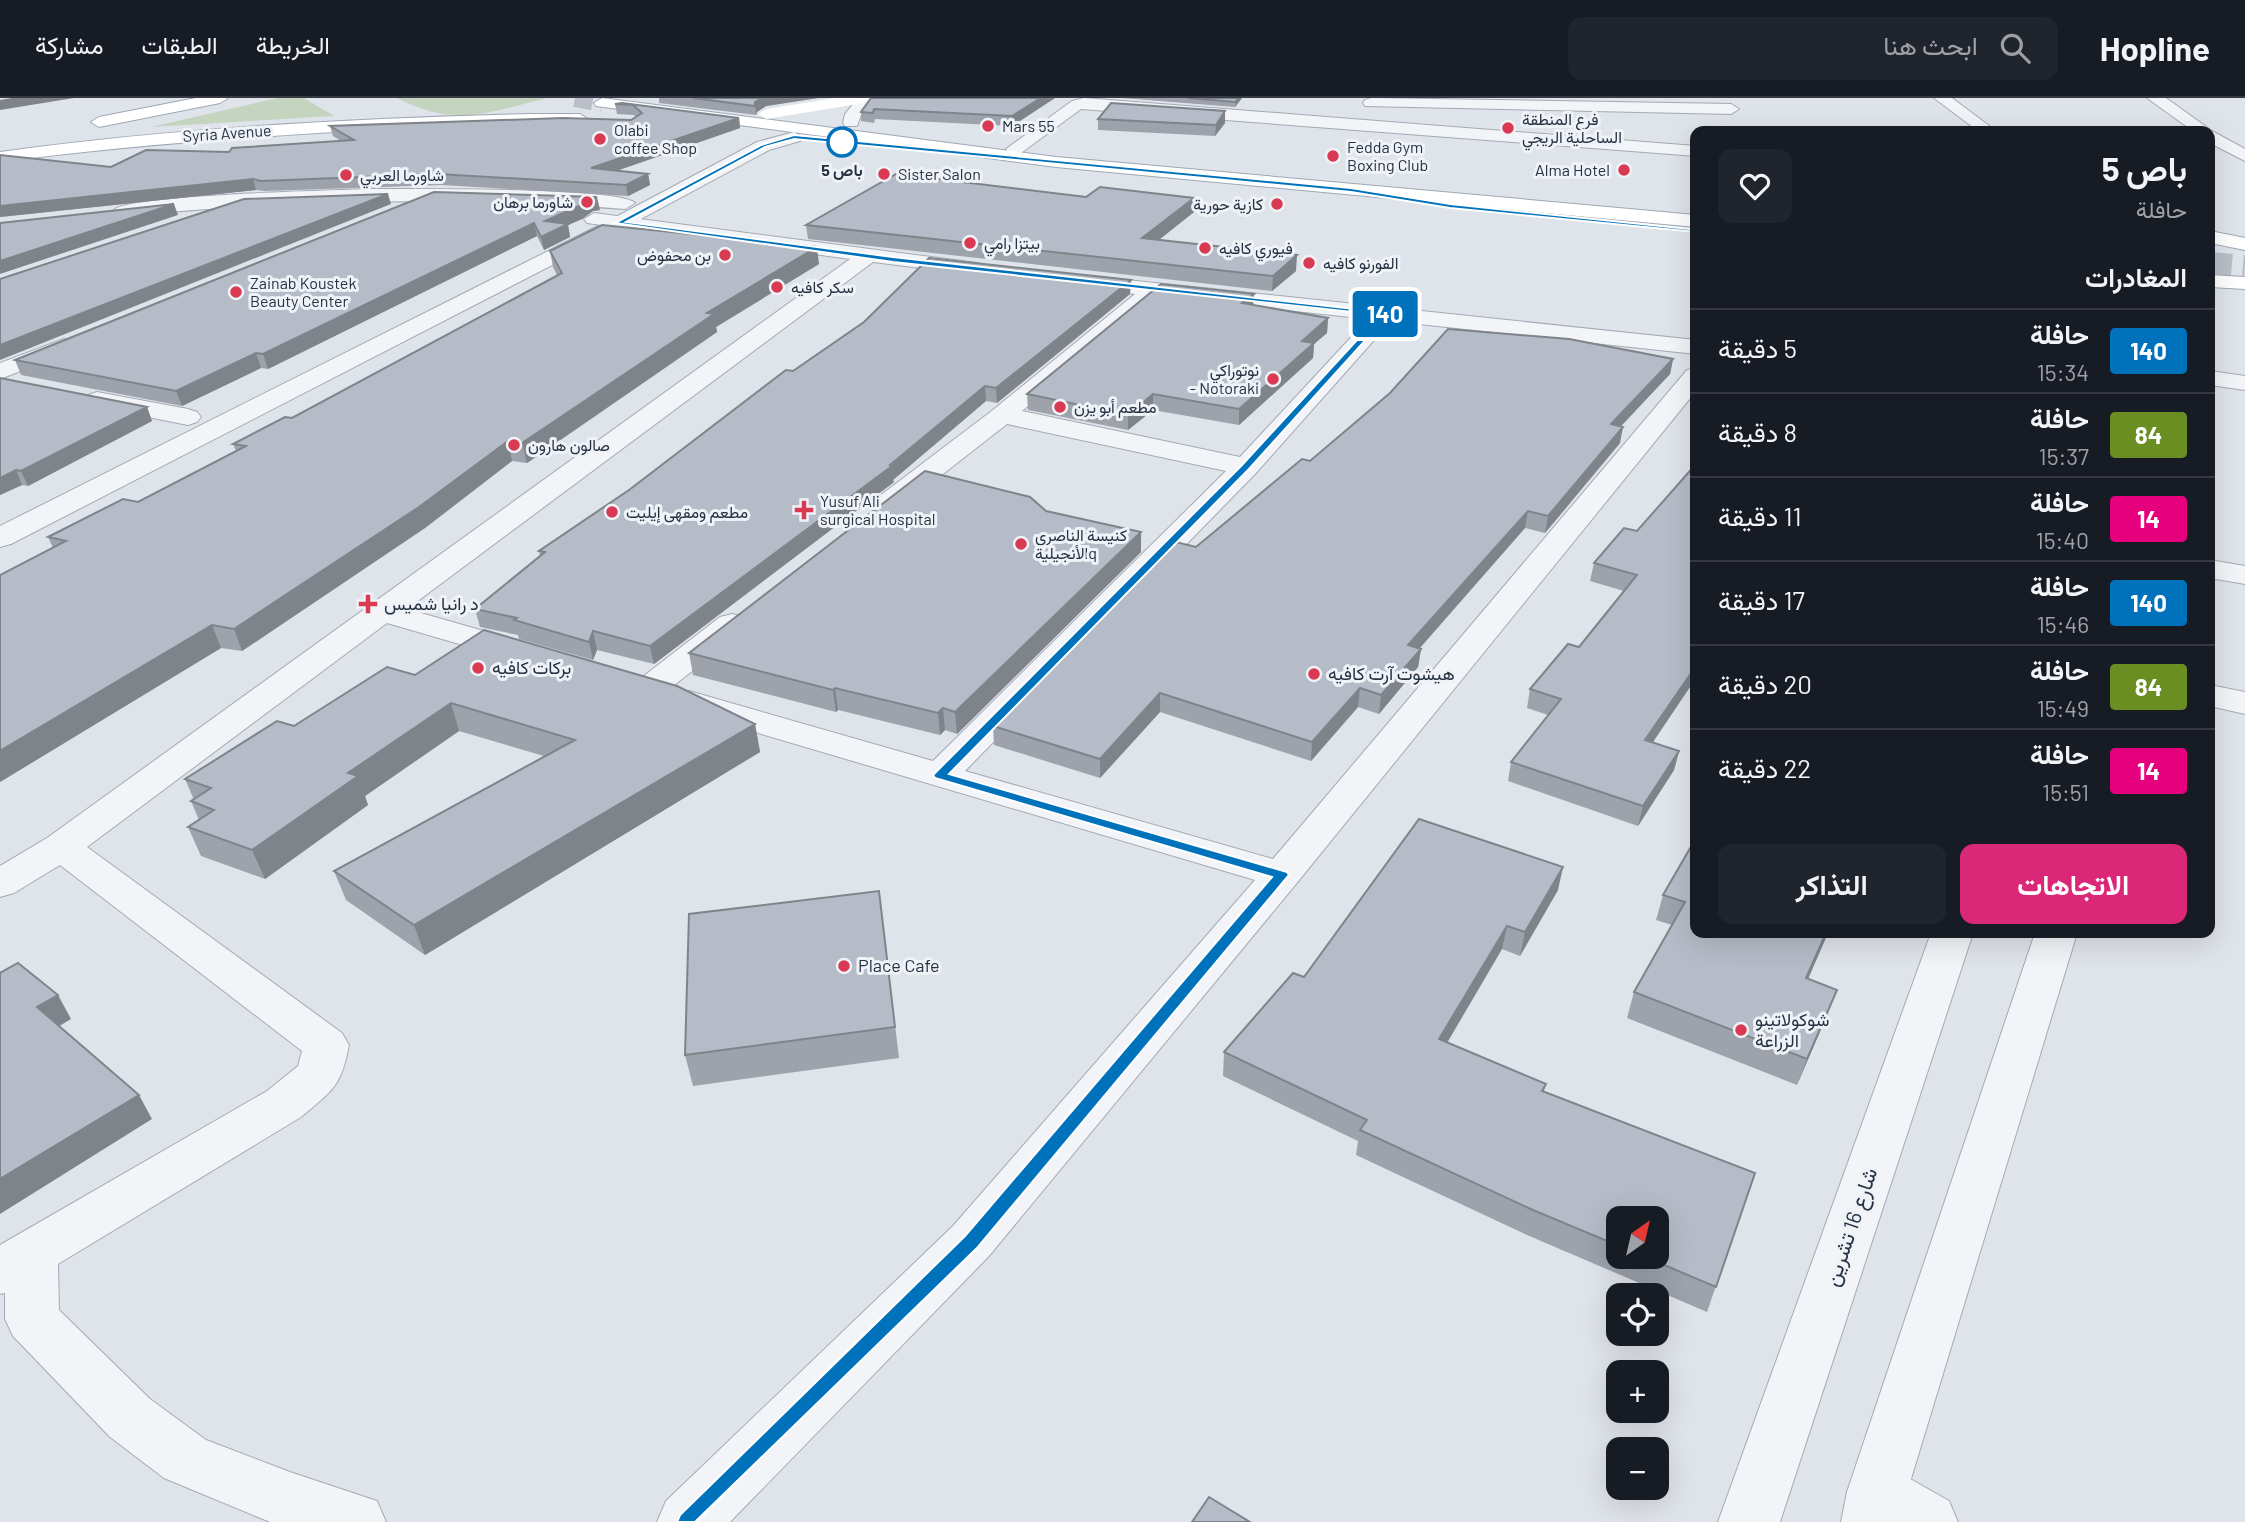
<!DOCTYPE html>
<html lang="ar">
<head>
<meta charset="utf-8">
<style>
  :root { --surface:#171b24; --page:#20242c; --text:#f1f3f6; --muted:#9ea1a6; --line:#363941; --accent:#db2777 }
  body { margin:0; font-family:Barlow,Vazirmatn,sans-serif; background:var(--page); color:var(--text); direction:rtl; height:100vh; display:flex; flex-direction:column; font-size:26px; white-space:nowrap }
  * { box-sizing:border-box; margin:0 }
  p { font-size:23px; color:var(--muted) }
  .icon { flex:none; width:38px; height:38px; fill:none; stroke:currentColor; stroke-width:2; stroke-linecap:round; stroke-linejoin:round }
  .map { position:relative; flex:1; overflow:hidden; direction:ltr }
  .drawer { position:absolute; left:1690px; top:28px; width:525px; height:812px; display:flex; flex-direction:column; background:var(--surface); border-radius:14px; box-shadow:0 7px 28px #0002; direction:rtl }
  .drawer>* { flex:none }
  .badge { padding:0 14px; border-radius:5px; font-size:24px; line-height:46px }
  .needle { width:46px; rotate:34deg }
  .tools { position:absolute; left:1606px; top:1108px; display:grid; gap:14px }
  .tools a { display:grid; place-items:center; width:63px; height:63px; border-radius:14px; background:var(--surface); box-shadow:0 7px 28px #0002; font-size:35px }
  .map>.badge { position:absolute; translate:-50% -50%; box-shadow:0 0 0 4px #fff }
  h2 { padding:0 28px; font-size:26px; line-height:63px }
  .round { display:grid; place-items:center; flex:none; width:74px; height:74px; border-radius:14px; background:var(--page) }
  .head { display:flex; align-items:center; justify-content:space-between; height:119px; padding:0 28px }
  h1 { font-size:33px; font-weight:700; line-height:52px }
  .primary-button { display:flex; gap:14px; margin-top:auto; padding:14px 28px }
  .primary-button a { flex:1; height:80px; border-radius:14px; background:var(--accent); color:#fff; font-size:28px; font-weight:700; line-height:80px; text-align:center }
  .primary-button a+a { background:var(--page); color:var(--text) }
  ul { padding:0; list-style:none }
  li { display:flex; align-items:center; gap:21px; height:84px; padding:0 28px; border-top:2px solid var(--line) }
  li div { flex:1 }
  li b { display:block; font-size:26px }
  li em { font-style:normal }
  li .badge { min-width:77px; font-weight:700; text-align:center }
  header { display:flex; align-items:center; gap:42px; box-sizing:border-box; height:98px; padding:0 35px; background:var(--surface); border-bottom:2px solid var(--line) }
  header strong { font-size:33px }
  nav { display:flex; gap:38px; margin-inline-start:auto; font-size:24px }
  .search { width:490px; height:63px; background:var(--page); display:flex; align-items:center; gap:18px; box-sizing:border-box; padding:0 24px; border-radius:14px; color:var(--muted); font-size:26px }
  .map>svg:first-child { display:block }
  .green { fill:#c5d4bf }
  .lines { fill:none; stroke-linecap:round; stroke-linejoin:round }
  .primary-tunnel-far1 { stroke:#babfc8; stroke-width:18; stroke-dasharray:18 9; stroke-linecap:butt }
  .primary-tunnel { stroke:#babfc8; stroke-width:22; stroke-dasharray:22 11; stroke-linecap:butt }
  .minor-casing { stroke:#a4aab4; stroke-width:2 }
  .tertiary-casing { stroke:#a4aab4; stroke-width:2 }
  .primary-casing { stroke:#9da8b6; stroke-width:2 }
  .minor { fill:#f2f4f8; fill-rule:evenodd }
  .tertiary { fill:#f2f4f8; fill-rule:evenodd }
  .secondary { fill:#fff; fill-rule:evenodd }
  .primary { fill:#fff; fill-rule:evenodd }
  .wall { fill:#9da2ab; fill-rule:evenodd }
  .shaded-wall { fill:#7f848b }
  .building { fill:#b6bcc7; stroke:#7f848b; stroke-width:2 }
  .line { fill:#0072bc; stroke:#fff; stroke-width:2 }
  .poi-dot { fill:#da3952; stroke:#eff2f7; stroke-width:2.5 }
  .stop-dot { fill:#fff; stroke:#0072bc; stroke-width:3.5 }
  .labels { text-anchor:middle; stroke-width:6; stroke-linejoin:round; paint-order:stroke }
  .far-poi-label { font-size:16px; fill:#263142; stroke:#eff2f7; text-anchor:start }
  .far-street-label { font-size:16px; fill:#263142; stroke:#eff2f7 }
  .far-stop-label { font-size:16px; font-weight:bold; fill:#263142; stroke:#eff2f7 }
  .poi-label { font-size:18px; fill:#263142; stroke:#eff2f7; text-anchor:start }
  .near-street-label { font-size:21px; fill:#263142; stroke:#eff2f7 }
</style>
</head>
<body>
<header>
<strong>Hopline</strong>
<div class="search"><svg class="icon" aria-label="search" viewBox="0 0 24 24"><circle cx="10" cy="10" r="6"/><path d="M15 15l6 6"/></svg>ابحث هنا</div>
<nav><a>الخريطة</a><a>الطبقات</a><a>مشاركة</a></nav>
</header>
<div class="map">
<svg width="2245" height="1424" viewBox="0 0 2245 1424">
  <rect width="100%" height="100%" fill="#dfe3ea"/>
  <g class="green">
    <polygon points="278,0 304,0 334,18 151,29"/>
    <path d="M397 0H547C486 15 456 30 397 0Z"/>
  </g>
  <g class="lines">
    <polyline class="primary-tunnel-far1" points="575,0 602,5"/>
    <polyline class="primary-tunnel" points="2210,165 2245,168"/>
    <g class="minor-casing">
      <g id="minor">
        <polygon points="858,0 875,0 861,17 857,28 845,28 843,25 845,16"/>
        <polygon points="1084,0 1696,48 1696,58 1081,11 1021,55 1009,55 1006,51 1072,3"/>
        <polygon points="1371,0 1731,6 1739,11 1731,16 1365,8 1363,5 1365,2"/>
        <polygon points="2147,0 2166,0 2212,33 2245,51 2245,63 2210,45 2210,33 2193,33"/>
        <path d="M594 115 977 165 984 167 988 171 984 175 977 177 873 164 407 511 533 547 538 554 533 561 521 564 387 525 87 749 342 935 349 947C341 989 333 992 301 1019L58 1166 59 1212 150 1301 206 1342 290 1374 377 1403 386 1424H270L164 1380 110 1339 13 1238 5 1221V1195L0 1196V1147L267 993 298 968 302 953 60 767 14 795 0 799V768L47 740 850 161 587 125 584 121Z"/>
        <path d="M1079 177 1696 242V256L1391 223 1256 375 965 673 1273 761 1687 272 1696 270V293L1296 786 989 1158 730 1424H657L666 1403 953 1128 1255 782 677 611 671 604 677 597 689 593 933 663 1226 373 1007 326 897 412 887 415 877 412 873 406 877 400 993 312 1135 196 1071 188 1068 183 1071 178ZM1159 198 1368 221 1240 359 1022 313Z"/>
        <polygon points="64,241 72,243 76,248 72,253 0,281 0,265"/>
        <polygon points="2210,273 2245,278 2245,292 2210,287"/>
        <polygon points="97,294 188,311 197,314 201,319 197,324 188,327 88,307 84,302 88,297"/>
        <polygon points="2210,462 2245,468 2245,486 2210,480"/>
        <polygon points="732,516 744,519 748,526 744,533 660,598 648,601 636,598 631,591 636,584 720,519"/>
        <polygon points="2210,587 2245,594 2245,616 2210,608"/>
        <polygon points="1877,1366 1898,1374 1949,1403 1958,1424 1872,1424 1856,1414 1847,1394 1856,1374"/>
      </g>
    </g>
    <g class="tertiary-casing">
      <g id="tertiary">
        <polygon points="1934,0 1952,0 1996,33 1978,33"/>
        <polygon points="794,34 802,39 800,43 769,52 626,129 11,446 0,449 0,428 612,121 757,44"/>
        <path d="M374 91C407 91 622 89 635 105L625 111C457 98 291 102 124 118L114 112C126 97 342 92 374 91Z"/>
        <polygon points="1931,835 1973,835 1780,1424 1718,1424"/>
        <polygon points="2035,835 2077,835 1907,1394 1903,1424 1841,1424 1847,1394"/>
      </g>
    </g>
    <g class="primary-casing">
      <g id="primary">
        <polygon points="196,0 228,0 220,5 99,29 91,24 99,19"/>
        <polygon points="602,0 1056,59 1696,117 1696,129 1056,69 596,8 594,5"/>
        <path d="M530 16H580L588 21 580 26C509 25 438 29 367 32 244 39 122 48 0 64V54C175 30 353 20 530 16Z"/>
        <polygon points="2210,133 2245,140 2245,152 2210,145"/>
        <polygon points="2210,177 2245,179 2245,191 2210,189"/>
      </g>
    </g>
    <use href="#minor" class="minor"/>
    <use href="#tertiary" class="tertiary"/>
    <polygon class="secondary" points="835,0 872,0 864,5 766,21 758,16 766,11"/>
    <use href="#primary" class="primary"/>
  </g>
  <g class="wall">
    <polygon points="659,0 818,0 766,8 757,14 756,17 659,5"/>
    <polygon points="871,0 1055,0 1012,28 875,21 874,25 861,23 861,14"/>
    <polygon points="1122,0 1242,0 1235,9"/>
    <polygon points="622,5 739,20 740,30 616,73 648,76 650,87 628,98 441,87 265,93 256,92 0,119 0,57 111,69 229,54 341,43 333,38 330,28 631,22 636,19 634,17 617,16 615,6"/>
    <polygon points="1098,21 1225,25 1215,38 1098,32"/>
    <polygon points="434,94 600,112 593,113 582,121 568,127 570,139 544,152 537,138 268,271 261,270 182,308 21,277 15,262"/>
    <polygon points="1194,114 1159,142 1296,173 1272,193 808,141 806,127"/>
    <polygon points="550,153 819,166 716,229 717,234 527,365 512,363 425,430 242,553 221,550 0,684 0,477 53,450 48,439 138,404 236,353 233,346 292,320 557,177 553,169"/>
    <polygon points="1131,182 1130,196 997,305 986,303 893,382 894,384 654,566 597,552 593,562 519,541 518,537 480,529 475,511 540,458 539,453 629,392 793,273"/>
    <polygon points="1254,196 1253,207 1328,220 1327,235 1314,246 1313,260 1239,327 1153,312 1128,332 1028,312 1027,296"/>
    <polygon points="1673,261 1670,276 1621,328 1620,345 1545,435 1525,430 1419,550 1421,551 1418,569 1379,616 1358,609 1311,663 1160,614 1100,680 994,647 993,628 1196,449 1310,363"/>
    <polygon points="0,280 147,309 152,323 28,388 22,387 0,397"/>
    <polygon points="1696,366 1696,584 1694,583 1652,644 1679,653 1674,672 1638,728 1508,683 1511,664 1548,617 1527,610 1530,591 1579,549 1624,493 1590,483 1594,465 1637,433"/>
    <polygon points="1046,413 1141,434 1141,454 957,636 945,632 940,637 838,612 836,614 693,577 689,555"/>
    <polygon points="415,577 755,626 760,654 425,857 346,802 334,773 544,658 459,633 365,698 368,707 265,781 201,758 188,729 199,722 191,703 194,702 185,681 294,628"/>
    <polygon points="1696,740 1696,835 1828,835 1808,881 1827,917 1797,987 1627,920 1634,894 1672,827 1656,822 1663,797"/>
    <path d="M1558 792 1520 858 1502 851 1447 945 1546 986 1544 993 1755 1075 1707 1214 1527 1137 1356 1057 1358 1043 1223 978 1224 954 1304 879ZM1619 1120 1657 1158H1619Z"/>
    <polygon points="879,793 899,960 693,988 685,957"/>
  </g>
  <g class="shaded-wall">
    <polygon points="12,0 74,0 0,12 0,2"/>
    <polygon points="763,0 818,0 766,8 757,14 756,17 755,4"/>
    <polygon points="1041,0 1055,0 1012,28 1012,18"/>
    <polygon points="1238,0 1242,0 1235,9 1236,4"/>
    <polygon points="1225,13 1225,25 1215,38 1216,27"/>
    <polygon points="739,20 740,30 593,81 591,70"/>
    <polygon points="648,76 650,87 628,98 626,87"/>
    <polygon points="253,81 256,92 0,119 0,108"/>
    <polygon points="388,96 391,106 0,262 0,247"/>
    <polygon points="597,99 600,112 593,113 582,121 568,127 570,139 544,152 541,139 545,123 590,100"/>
    <polygon points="1194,100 1194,114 1142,155 1142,140"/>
    <polygon points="174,106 178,117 0,176 0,163"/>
    <polygon points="534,125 537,138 268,271 263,256"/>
    <polygon points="817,149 819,166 716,229 717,234 527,365 522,345 707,215"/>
    <polygon points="1297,157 1296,173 1272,193 1273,178"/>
    <polygon points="1131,182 1130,196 997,305 996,290"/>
    <polygon points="1254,196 1253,210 1242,205"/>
    <polygon points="1328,220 1327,235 1314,246 1313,260 1239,327 1239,311 1302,243"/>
    <polygon points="256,255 261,270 182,308 176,293"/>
    <polygon points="1673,261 1670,276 1608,342 1611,326"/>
    <polygon points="985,288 986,303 893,382 894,384 654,566 650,548 890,367"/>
    <polygon points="1153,296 1153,312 1128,332 1128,317"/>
    <polygon points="147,309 152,323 28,388 21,373"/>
    <polygon points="1623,329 1620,345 1545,435 1548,418"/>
    <polygon points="508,343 512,363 425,430 242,553 234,531"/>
    <polygon points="16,372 22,387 0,397 0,380"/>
    <polygon points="1528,413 1525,430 1406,566 1408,547"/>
    <polygon points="1141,434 1141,454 957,636 955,614"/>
    <polygon points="212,527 221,550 0,684 0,653"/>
    <polygon points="593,533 597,552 593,562 589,544"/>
    <polygon points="1421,551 1418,569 1379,616 1381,597"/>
    <polygon points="1696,568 1696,575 1694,583 1641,662 1645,642"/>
    <polygon points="835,590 838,612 836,614 833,592"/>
    <polygon points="1360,590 1358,609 1311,663 1312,644"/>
    <polygon points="1160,595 1160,614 1100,680 1100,661"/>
    <polygon points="451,605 459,633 365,698 368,707 265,781 252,752 348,675"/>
    <polygon points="943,610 945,632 940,637 938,615"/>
    <polygon points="755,626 760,654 425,857 414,827"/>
    <polygon points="1679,653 1674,672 1638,728 1643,708"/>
    <polygon points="1563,769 1558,792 1520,858 1525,834"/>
    <polygon points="1507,828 1502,851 1435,965 1439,941"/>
    <polygon points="1826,835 1828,835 1797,906 1806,880"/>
    <polygon points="1837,892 1827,917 1797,987 1807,961"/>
    <polygon points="58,897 71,921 51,933 37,909"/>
    <polygon points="139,997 152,1021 0,1116 0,1081"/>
  </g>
  <g class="building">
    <polygon points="693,0 763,0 755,4 755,8"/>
    <polygon points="871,0 1041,0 1012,18 874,11 873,15 861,14"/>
    <polygon points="1188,0 1238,0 1236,4"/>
    <polygon points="622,5 739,20 591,70 648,76 626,87 438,76 261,83 253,81 0,108 0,57 111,69 146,52 229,54 232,50 354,42 330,28 563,20 631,22 642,15 633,7 615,6"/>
    <polygon points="1111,5 1225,13 1216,27 1098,21"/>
    <polygon points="896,76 1086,99 1100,89 1194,100 1142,140 1297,157 1273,178 806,127"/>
    <polygon points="434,94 597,99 590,100 579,108 545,123 568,126 541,139 534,125 263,256 256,255 176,293 15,262"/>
    <polygon points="388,96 0,247 0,181 244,101"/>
    <polygon points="174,106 0,163 0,125"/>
    <polygon points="602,127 817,149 707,215 714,216 522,345 508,343 419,409 234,531 212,527 0,653 0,477 66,443 48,439 123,401 138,404 246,348 233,346 285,319 292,320 562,175 550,153"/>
    <polygon points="929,160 1131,182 996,290 985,288 890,367 892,368 650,548 593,533 589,544 514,522 517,520 475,511 545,454 539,453 629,392 786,272 793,273 864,224"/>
    <polygon points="1161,186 1254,196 1242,205 1328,220 1302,243 1314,245 1239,311 1153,296 1128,317 1027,296"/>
    <polygon points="1448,231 1569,241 1673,261 1611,326 1623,329 1548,418 1528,413 1408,547 1421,551 1381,597 1360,590 1312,644 1160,595 1100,661 993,628 1176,444 1196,449 1302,361 1310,363 1390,295"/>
    <polygon points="0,280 147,309 21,373 16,372 0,380"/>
    <polygon points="1696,366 1696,568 1645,642 1679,653 1643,708 1511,664 1561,601 1530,591 1568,546 1579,549 1637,477 1594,465 1624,430 1637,433"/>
    <polygon points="925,373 1030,399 1046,413 1141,434 955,614 943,610 938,615 835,590 833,592 689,555"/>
    <polygon points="484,532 677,588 755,626 414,827 334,773 575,642 451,605 348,675 358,678 252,752 188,729 214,712 191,703 211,690 185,681 277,623 294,628 387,569 415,577"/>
    <polygon points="1419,721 1563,769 1525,834 1507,828 1439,941 1546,986 1542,993 1755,1075 1716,1189 1643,1158 1657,1158 1657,1120 1619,1120 1619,1148 1533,1112 1360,1032 1367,1022 1224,954 1293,875 1304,879"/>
    <polygon points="1696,740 1696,835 1826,835 1806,880 1837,892 1807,961 1634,894 1685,804 1663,797"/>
    <polygon points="879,793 895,929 685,957 689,816"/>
    <polygon points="18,865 58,897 37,909 139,997 0,1081 0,875"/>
    <polygon points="1209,1399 1250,1424 1192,1424"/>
  </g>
  <polygon class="line" points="794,37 1351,90 1450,106 1699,132 1696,134 1450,110 1351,94 794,41 765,49 626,124 893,159 1390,215 1249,371 949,676 1287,774 1289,777 978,1149 695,1424 677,1424 680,1417 965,1138 1272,779 935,680 933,677 1242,367 1380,217 893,164 615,125 761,47"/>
  <g class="poi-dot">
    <circle cx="988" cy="28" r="7"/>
    <circle cx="1508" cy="30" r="7"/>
    <circle cx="600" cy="41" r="7"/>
    <circle cx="1333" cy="58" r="7"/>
    <circle cx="1624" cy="72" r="7"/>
    <circle cx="884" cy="76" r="7"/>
    <circle cx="346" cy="77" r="7"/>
    <circle cx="587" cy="104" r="7"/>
    <circle cx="1277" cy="106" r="7"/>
    <circle cx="970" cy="145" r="7"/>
    <circle cx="1205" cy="150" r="7"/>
    <circle cx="725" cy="157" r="7"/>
    <circle cx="1309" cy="165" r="7"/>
    <circle cx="777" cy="189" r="7"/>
    <circle cx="236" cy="194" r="7"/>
    <circle cx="1273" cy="281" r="7"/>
    <circle cx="1060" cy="309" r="7"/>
    <circle cx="514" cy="347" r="7"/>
    <path d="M800.5 401.5h7v7h7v7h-7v7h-7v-7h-7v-7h7z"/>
    <circle cx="612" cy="414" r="7"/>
    <circle cx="1021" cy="446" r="7"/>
    <path d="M364.5 495.5h7v7h7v7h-7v7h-7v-7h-7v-7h7z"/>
    <circle cx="478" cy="570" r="7"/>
    <circle cx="1314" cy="576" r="7"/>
    <circle cx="844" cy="868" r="7"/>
    <circle cx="1741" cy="932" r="7"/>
  </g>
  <circle class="stop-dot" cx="842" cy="44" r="14"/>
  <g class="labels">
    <g class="far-poi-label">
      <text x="1522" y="27">فرع المنطقة<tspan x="1522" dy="18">الساحلية الريجي</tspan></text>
      <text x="1002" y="34">Mars 55</text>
      <text x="614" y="38">Olabi<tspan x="614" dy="18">coffee Shop</tspan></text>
      <text x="1347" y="55">Fedda Gym<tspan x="1347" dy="18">Boxing Club</tspan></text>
      <text x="1610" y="78" text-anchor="end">Alma Hotel</text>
      <text x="898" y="82">Sister Salon</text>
      <text x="360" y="83">شاورما العربي</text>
      <text x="573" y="110" text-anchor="end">شاورما برهان</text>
      <text x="1263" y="112" text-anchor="end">كازية حورية</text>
      <text x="984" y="151">بيتزا رامي</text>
      <text x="1219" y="156">فيوري كافيه</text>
      <text x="711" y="163" text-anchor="end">بن محفوض</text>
      <text x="1323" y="171">الفورنو كافيه</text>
      <text x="250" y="191">Zainab Koustek<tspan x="250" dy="18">Beauty Center</tspan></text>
      <text x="791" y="195">سكر كافيه</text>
      <text x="1259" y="278" text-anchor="end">نوتوراكي<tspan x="1259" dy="18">- Notoraki</tspan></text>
      <text x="1074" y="315">مطعم أبو يزن</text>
      <text x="528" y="353">صالون هارون</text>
      <text x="820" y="409">Yusuf Ali<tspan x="820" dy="18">surgical Hospital</tspan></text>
      <text x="626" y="420">مطعم ومقهى إيليت</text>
      <text x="1035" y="443">كنيسة الناصري<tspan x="1035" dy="18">الأنجيليةq</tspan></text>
    </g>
    <g class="far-street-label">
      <text transform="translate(227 35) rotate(-4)" y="6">Syria Avenue</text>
    </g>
    <g class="far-stop-label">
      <text x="842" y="78">باص 5</text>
    </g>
    <g class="poi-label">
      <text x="384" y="512">د رانيا شميس</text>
      <text x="492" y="576">بركات كافيه</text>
      <text x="1328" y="582">هيشوت آرت كافيه</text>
      <text x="858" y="874">Place Cafe</text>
      <text x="1755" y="928">شوكولاتينو<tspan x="1755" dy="21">الزراعة</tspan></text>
    </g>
    <g class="near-street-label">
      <text transform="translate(1851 1129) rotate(-71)" y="7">شارع 16 تشرين</text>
    </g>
  </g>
</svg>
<div class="tools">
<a><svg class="needle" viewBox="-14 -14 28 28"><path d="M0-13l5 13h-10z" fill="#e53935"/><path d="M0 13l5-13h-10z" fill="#9ea1a6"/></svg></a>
<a><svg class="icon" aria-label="locate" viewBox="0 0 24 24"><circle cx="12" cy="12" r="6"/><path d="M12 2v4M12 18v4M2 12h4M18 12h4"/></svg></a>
<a>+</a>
<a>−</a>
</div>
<b class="badge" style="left:1385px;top:216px;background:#0072bc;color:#fff">140</b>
<section class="drawer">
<div class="head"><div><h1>باص 5</h1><p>حافلة</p></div><a class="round"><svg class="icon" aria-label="heart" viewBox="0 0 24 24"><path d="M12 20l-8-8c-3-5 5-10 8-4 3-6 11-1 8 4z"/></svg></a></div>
<h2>المغادرات</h2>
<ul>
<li><span class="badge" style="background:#0072bc;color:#fff">140</span><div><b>حافلة</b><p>15:34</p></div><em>5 دقيقة</em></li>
<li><span class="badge" style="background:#6b8e23;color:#fff">84</span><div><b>حافلة</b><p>15:37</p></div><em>8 دقيقة</em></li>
<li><span class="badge" style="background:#e6007e;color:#fff">14</span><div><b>حافلة</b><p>15:40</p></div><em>11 دقيقة</em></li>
<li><span class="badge" style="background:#0072bc;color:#fff">140</span><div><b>حافلة</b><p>15:46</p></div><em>17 دقيقة</em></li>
<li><span class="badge" style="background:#6b8e23;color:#fff">84</span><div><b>حافلة</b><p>15:49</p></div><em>20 دقيقة</em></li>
<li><span class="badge" style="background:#e6007e;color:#fff">14</span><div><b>حافلة</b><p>15:51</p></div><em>22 دقيقة</em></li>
</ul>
<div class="primary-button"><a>الاتجاهات</a><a>التذاكر</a></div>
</section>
</div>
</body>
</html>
